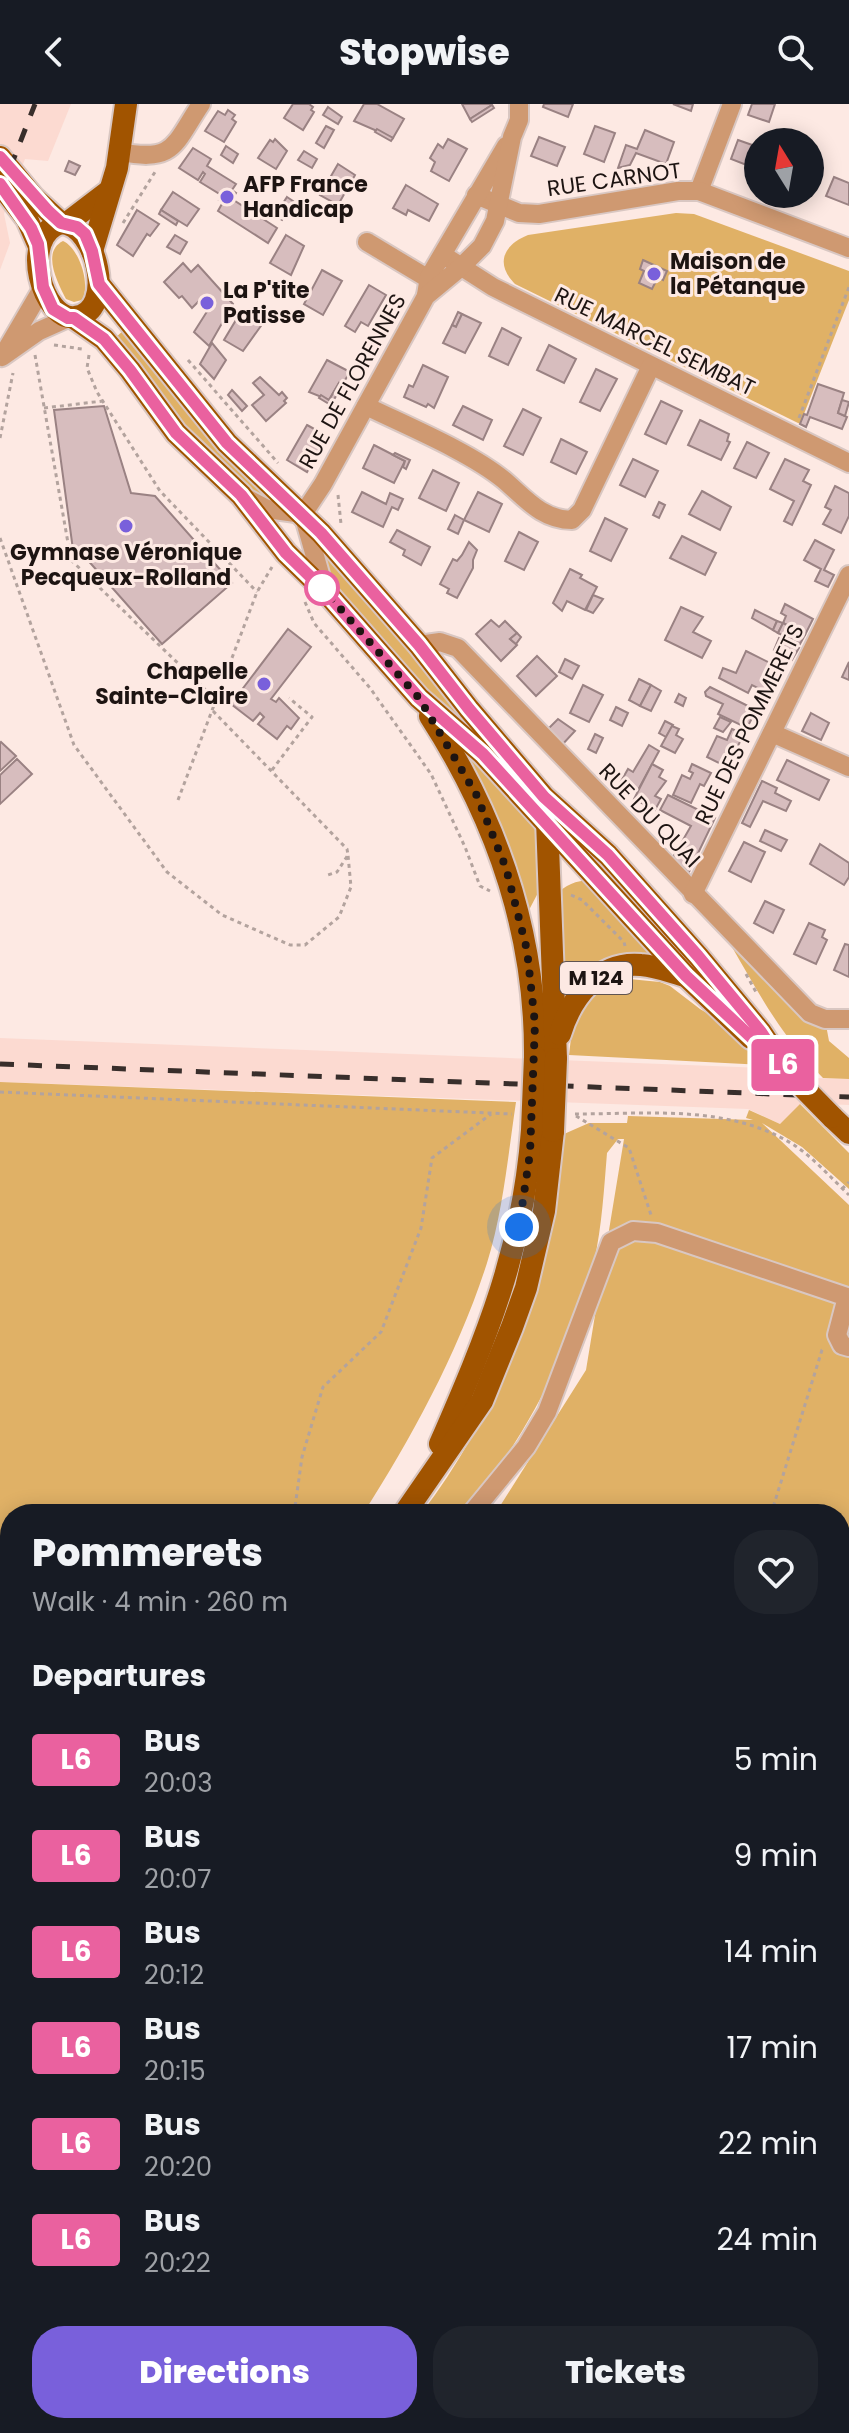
<!DOCTYPE html>
<html lang="en">
<head>
<meta charset="utf-8">
<style>
  :root { --surface:#171b24; --page:#20242c; --text:#f1f3f6; --muted:#9ea1a6; --accent:#7960db }
  body { margin:0; font-family:Poppins,sans-serif; background:var(--page); color:var(--text); height:100vh; display:flex; flex-direction:column; font-size:30px; white-space:nowrap }
  * { box-sizing:border-box; margin:0 }
  p { font-size:26px; color:var(--muted) }
  .icon { flex:none; width:44px; height:44px; fill:none; stroke:currentColor; stroke-width:2; stroke-linecap:round; stroke-linejoin:round }
  .map { position:relative; flex:1; overflow:hidden }
  .drawer { position:absolute; left:0px; top:1400px; width:850px; height:930px; display:flex; flex-direction:column; background:var(--surface); border-radius:32px 32px 0 0; box-shadow:0 4px 20px #0003 }
  .drawer>* { flex:none }
  .badge { padding:0 16px; border-radius:6px; font-size:28px; line-height:52px }
  .needle { width:52px; rotate:349deg }
  .tools { position:absolute; left:744px; top:24px; display:grid; gap:16px }
  .tools a { display:grid; place-items:center; width:80px; height:80px; border-radius:50%; background:var(--surface); box-shadow:0 4px 20px #0003; font-size:40px }
  .you { position:absolute; width:40px; height:40px; margin:-20px; border:6px solid #fff; border-radius:50%; background:#1a73e8; box-shadow:0 0 0 12px #1a73e833 }
  .map>.badge { position:absolute; translate:-50% -50%; box-shadow:0 0 0 4px #fff }
  h2 { padding:0 32px; font-size:30px; line-height:72px }
  .round { display:grid; place-items:center; flex:none; width:84px; height:84px; border-radius:32px; background:var(--page) }
  .head { display:flex; align-items:center; justify-content:space-between; height:136px; padding:0 32px }
  h1 { font-size:38px; font-weight:800; line-height:60px }
  .primary-button { display:flex; gap:16px; margin-top:auto; padding:16px 32px }
  .primary-button a { flex:1; height:92px; border-radius:32px; background:var(--accent); color:#fff; font-size:32px; font-weight:800; line-height:92px; text-align:center }
  .primary-button a+a { background:var(--page); color:var(--text) }
  ul { padding:0; list-style:none }
  li { display:flex; align-items:center; gap:24px; height:96px; padding:0 32px }
  li div { flex:1 }
  li b { display:block; font-size:30px }
  li em { font-style:normal }
  li .badge { min-width:88px; font-weight:700; text-align:center }
  header { display:flex; justify-content:space-between; align-items:center; height:104px; padding:0 32px; background:var(--surface); font-size:36px; font-weight:800 }
  .map>svg:first-child { display:block }
  .built { fill:#fcdad1 }
  .green { fill:#e0b166 }
  .water { fill:#f3c9da }
  .pier { fill:#fde9e3 }
  .building { fill:#d7bdbe; stroke:#9a8283; stroke-width:2 }
  .lines { fill:none; stroke-linecap:round; stroke-linejoin:round }
  .minor-casing { stroke:#d9c7c2; stroke-width:22 }
  .major-casing { stroke:#d9c7c2; stroke-width:26 }
  .highway-casing { stroke:#d9c7c2; stroke-width:28 }
  .path { stroke:#b3a39e; stroke-width:3; stroke-dasharray:4 4; stroke-linecap:butt }
  .minor { stroke:#cf9971; stroke-width:18 }
  .major { stroke:#a15400; stroke-width:22 }
  .highway { stroke:#764b29; stroke-width:24 }
  .rail { stroke:#382e2b; stroke-width:5; stroke-dasharray:14 14; stroke-linecap:butt }
  .major-bridge-casing { stroke:#d9c7c2; stroke-width:26; stroke-linecap:butt }
  .major-bridge { stroke:#a15400; stroke-width:22 }
  .line-casing { stroke:#fff; stroke-width:18 }
  .line { stroke:#ea619f; stroke-width:12 }
  .walk { stroke:#1d1412; stroke-width:8; stroke-dasharray:0 14.4 }
  .poi-dot { fill:#7960db; stroke:#fde9e3; stroke-width:3 }
  .stop-dot { fill:#fff; stroke:#ea619f; stroke-width:4 }
  .labels { text-anchor:middle; stroke-width:6; stroke-linejoin:round; paint-order:stroke }
  .shield { fill:#fde9e3; stroke:#605451; stroke-width:2 }
  .shield-label { font-size:20px; font-weight:bold; fill:#1d1412 }
  .street-label { font-size:22px; fill:#1d1412; stroke:#fde9e3 }
  .poi-label { font-size:22px; font-weight:bold; fill:#1d1412; stroke:#fde9e3; text-anchor:start }
</style>
</head>
<body>
<header><svg class="icon" aria-label="back" viewBox="0 0 24 24"><path d="M15 5l-7 7 7 7"/></svg>Stopwise<svg class="icon" aria-label="search" viewBox="0 0 24 24"><circle cx="10" cy="10" r="6"/><path d="M15 15l6 6"/></svg></header>
<div class="map">
<svg width="849" height="2329" viewBox="0 0 849 2329">
  <rect width="100%" height="100%" fill="#fde9e3"/>
  <g class="built">
    <polygon points="0,0 71,0 48,57 25,55 4,110 10,139 0,166"/>
    <polygon points="0,934 766,964 777,973 849,975 849,1001 802,999 780,1020 748,1005 0,978"/>
    <polygon points="0,2079 10,2090 10,2320 158,2320 165,2329 0,2329"/>
    <polygon points="266,2320 313,2320 308,2329 271,2329"/>
  </g>
  <g class="green">
    <path d="M676 109 694 110 849 167V196L800 320 515 180C495 160 503 141 528 131Z"/>
    <path d="M63 137C79 144 91 180 82 196L74 198 66 195C58 179 41 148 63 137Z"/>
    <polygon points="126,224 267,390 260,395 180,320 113,236"/>
    <polygon points="327,453 337,463 527,682 440,600 333,480 326,470"/>
    <path d="M462 643 540 721V785L529 806C513 748 492 695 462 643Z"/>
    <path d="M590 776 659 852 647 853 564 902 556 792C565 780 576 777 590 776Z"/>
    <path d="M732 843 804 914 826 921 829 937 849 954V975L823 974C782 933 761 893 732 843Z"/>
    <polygon points="625,870 629,875 660,878 670,882 700,905 722,918 765,961 569,951 573,917 602,879"/>
    <path d="M0 978 516 998C508 1051 503 1108 487 1159 458 1249 413 1331 363 1410H10V1739L0 1734Z"/>
    <path d="M800 1000 849 1049V1085L802 1043 762 1019 849 1101V2155L841 2175 840 1410H495L586 1266 624 1035H618L607 1049C604 1085 602 1122 594 1158 578 1237 516 1350 463 1410H421C506 1298 550 1169 564 1030L589 1019H627L628 1012 753 1016 746 1014 749 1006 780 1020Z"/>
    <polygon points="0,1838 10,1843 10,1872 0,1885"/>
    <polygon points="9,1977 10,1977 10,2032 0,1994 0,1983"/>
    <polygon points="207,2320 266,2320 271,2329 215,2329"/>
    <polygon points="313,2320 786,2320 782,2329 308,2329"/>
  </g>
  <g class="water">
    <polygon points="0,1734 10,1739 10,1843 0,1838"/>
    <polygon points="0,1994 10,2032 10,2090 0,2079"/>
    <polygon points="158,2320 207,2320 215,2329 165,2329"/>
  </g>
  <polygon class="pier" points="840,2198 849,2201 849,2298 840,2295"/>
  <g class="building">
    <polygon points="293,0 309,0 313,3 311,6 314,8 303,26 284,14"/>
    <polygon points="364,0 377,0 404,15 393,34 354,17"/>
    <polygon points="462,0 491,0 492,1 470,15"/>
    <polygon points="544,0 573,0 568,13 543,3"/>
    <polygon points="673,0 693,0 691,7"/>
    <polygon points="752,0 775,0 769,18 748,11"/>
    <polygon points="492,1 494,4 472,18 470,15"/>
    <polygon points="328,3 342,13 338,20 323,11"/>
    <polygon points="228,6 235,11 232,15 236,18 224,38 205,27 218,7 225,11"/>
    <polygon points="326,22 334,26 324,44 316,39"/>
    <polygon points="595,22 615,29 604,58 584,50"/>
    <polygon points="377,25 393,34 391,37 375,28"/>
    <polygon points="645,26 674,38 666,60 636,49 630,61 618,64 626,41 637,45"/>
    <polygon points="539,33 565,43 557,62 531,52"/>
    <polygon points="275,35 287,47 276,65 258,54 270,36 273,38"/>
    <polygon points="448,35 467,45 449,77 431,67 435,58 430,54 438,40 443,44"/>
    <polygon points="738,36 758,43 757,65 731,55"/>
    <polygon points="226,42 238,50 233,59 221,51"/>
    <polygon points="193,44 211,55 207,62 236,80 232,86 236,89 232,95 277,124 268,139 218,107 223,98 219,96 221,91 200,78 205,70 203,68 198,76 179,64"/>
    <polygon points="810,46 818,49 810,69"/>
    <polygon points="304,47 317,55 312,64 298,56"/>
    <polygon points="69,57 80,62 75,71 65,67"/>
    <polygon points="338,60 355,71 338,101 320,91"/>
    <polygon points="834,73 849,79 849,101 826,92"/>
    <polygon points="406,81 438,100 429,117 408,106 406,111 393,104"/>
    <polygon points="173,88 199,105 187,122 161,106"/>
    <polygon points="287,93 293,97 282,116 275,112"/>
    <polygon points="137,106 159,120 150,132 147,130 133,152 117,141"/>
    <polygon points="161,106 178,117 176,121 159,110"/>
    <polygon points="175,131 187,138 180,150 167,143"/>
    <polygon points="286,131 304,142 291,171 270,159"/>
    <polygon points="643,156 667,167 663,176 658,173 652,185 639,179 644,167 640,165"/>
    <polygon points="183,159 191,168 198,161 233,200 209,242 194,228 208,206 199,197 192,204 182,192 179,194 164,178"/>
    <polygon points="322,166 342,177 323,211 304,200"/>
    <polygon points="369,181 386,191 368,222 361,218 355,228 345,222"/>
    <polygon points="242,206 263,219 243,247 224,236"/>
    <polygon points="458,208 462,210 456,223 452,221"/>
    <polygon points="462,210 481,219 465,249 443,239 452,221 456,223"/>
    <polygon points="502,224 521,234 508,261 489,252"/>
    <polygon points="212,239 226,256 214,275 200,260"/>
    <polygon points="549,241 576,255 564,279 537,266"/>
    <polygon points="327,256 350,268 342,281 339,279 329,296 309,288"/>
    <polygon points="423,261 448,273 434,304 428,300 426,303 404,293 409,281 413,283"/>
    <polygon points="596,265 617,275 600,307 580,298"/>
    <polygon points="260,273 279,291 282,288 287,294 284,297 286,299 266,317 252,301 264,291 253,279"/>
    <polygon points="339,279 342,281 331,301 319,294 321,291 329,296"/>
    <polygon points="818,280 844,289 838,309 847,313 842,325 810,313 806,323 800,320 804,310 807,311"/>
    <polygon points="232,286 247,302 242,307 228,291"/>
    <polygon points="842,296 849,298 845,312 838,309"/>
    <polygon points="661,297 682,307 666,340 645,330"/>
    <polygon points="104,302 131,389 155,392 232,479 162,540 85,453 74,453 54,306"/>
    <polygon points="463,302 492,316 483,336 453,321"/>
    <polygon points="523,305 541,314 523,351 504,342"/>
    <polygon points="700,316 729,330 727,337 730,338 721,356 688,341"/>
    <polygon points="307,321 327,332 307,368 287,356"/>
    <polygon points="561,335 587,348 576,370 551,358"/>
    <polygon points="747,338 769,349 756,374 734,364"/>
    <polygon points="374,341 405,357 394,379 363,364"/>
    <polygon points="395,349 410,356 406,365 403,363 405,357 393,351"/>
    <polygon points="633,355 658,367 645,393 620,381"/>
    <polygon points="785,355 809,366 803,377 811,381 792,421 784,417 794,397 770,385"/>
    <polygon points="433,366 459,379 446,407 419,394"/>
    <polygon points="835,382 849,389 849,412 841,429 823,420 831,406 825,403"/>
    <polygon points="702,387 731,403 720,426 689,410"/>
    <polygon points="362,388 386,400 390,389 403,395 398,406 392,403 383,423 352,408"/>
    <polygon points="478,388 502,400 489,428 464,416"/>
    <polygon points="659,398 665,401 659,414 653,411"/>
    <polygon points="455,411 464,416 458,430 448,425"/>
    <polygon points="605,414 627,425 611,457 590,447"/>
    <polygon points="397,426 430,443 421,461 403,451 405,446 390,438"/>
    <polygon points="519,428 538,438 524,466 505,457"/>
    <polygon points="682,432 716,449 705,471 670,454"/>
    <polygon points="815,436 834,446 824,466 834,471 828,483 815,477 821,465 804,456"/>
    <polygon points="469,438 477,446 473,456 473,464 457,494 447,489 449,485 440,480 453,455 457,457 462,451"/>
    <polygon points="570,465 582,471 580,474 597,483 585,506 567,497 562,507 553,499"/>
    <polygon points="593,491 603,495 593,509 586,506"/>
    <polygon points="785,500 813,515 805,531 783,519 786,512 781,509"/>
    <polygon points="681,503 703,513 693,528 711,537 702,554 665,536"/>
    <polygon points="755,506 777,517 773,526 752,514"/>
    <polygon points="491,516 499,523 505,517 517,529 510,535 517,541 501,557 476,530"/>
    <polygon points="777,517 783,519 778,529 773,526"/>
    <polygon points="783,519 805,531 800,540 778,529"/>
    <polygon points="288,525 311,543 271,595 276,598 279,594 299,614 291,625 287,622 277,635 258,620 264,613 260,609 253,617 231,600"/>
    <polygon points="517,529 521,533 516,540 510,535"/>
    <polygon points="779,534 799,544 792,556 774,546"/>
    <polygon points="746,547 776,562 764,587 752,581 748,589 719,574 723,564 736,569"/>
    <polygon points="537,552 557,572 536,592 517,572"/>
    <polygon points="565,555 579,562 572,575 559,568"/>
    <polygon points="849,558 849,576 842,573"/>
    <polygon points="639,575 651,581 640,602 629,596"/>
    <polygon points="583,581 603,591 589,618 570,609"/>
    <polygon points="651,581 661,587 651,607 640,602"/>
    <polygon points="710,583 756,606 747,624 718,610 723,600 706,592 705,588"/>
    <polygon points="679,590 686,594 683,602 675,598"/>
    <polygon points="616,603 628,609 622,622 610,616"/>
    <polygon points="811,609 829,619 821,636 802,627"/>
    <polygon points="720,613 731,618 723,628 714,624"/>
    <polygon points="558,615 575,627 561,642 546,627"/>
    <polygon points="665,617 673,621 666,633 659,629"/>
    <polygon points="672,622 679,625 676,631 683,635 675,649 661,642"/>
    <polygon points="732,625 744,630 727,663 707,653 717,632 727,636"/>
    <polygon points="595,630 603,634 596,649 588,645"/>
    <polygon points="1,638 16,652 0,667 0,639"/>
    <polygon points="649,641 659,647 637,688 620,679 628,665 633,668"/>
    <polygon points="17,655 32,670 0,700 0,671"/>
    <polygon points="787,656 829,676 819,696 777,676"/>
    <polygon points="652,660 663,666 659,673 666,677 655,692 661,695 655,706 634,695"/>
    <polygon points="692,660 711,669 704,682 700,680 691,699 673,691 682,671 690,675 693,669 689,667"/>
    <polygon points="762,677 777,684 775,689 791,697 786,707 763,697 750,723 742,719"/>
    <polygon points="668,691 715,714 689,768 672,755 691,722 660,706"/>
    <polygon points="765,726 787,736 781,747 760,737"/>
    <polygon points="744,738 765,748 751,778 729,767"/>
    <polygon points="820,740 849,759 849,773 844,781 810,760"/>
    <polygon points="765,797 784,806 773,829 754,819"/>
    <polygon points="809,819 825,826 822,833 827,836 816,860 794,850"/>
    <polygon points="845,840 849,841 849,873 834,866"/>
    <polygon points="840,1967 849,1975 849,1989 840,2000"/>
    <polygon points="4,2112 10,2117 8,2174 0,2168 0,2114"/>
    <polygon points="0,2212 10,2220 10,2257 0,2269"/>
    <polygon points="0,2298 10,2306 10,2315 0,2308"/>
    <polygon points="16,2320 30,2323 38,2320 123,2320 132,2329 26,2329"/>
    <polygon points="540,2320 568,2320 585,2329 556,2329"/>
  </g>
  <g class="lines">
    <g class="minor-casing">
      <g id="minor">
        <path d="M120 48C175 58 173 42 201 0"/>
        <polyline points="699,87 732,0"/>
        <polyline points="476,91 519,109 539,110 678,87 699,87 849,144"/>
        <polyline points="367,138 437,180"/>
        <polyline points="443,151 493,183 849,359"/>
        <polyline points="43,183 2,253 39,227 68,214"/>
        <polyline points="426,191 429,173 506,42"/>
        <path d="M366 302C407 322 470 348 504 376 525 394 542 416 572 416L582 406 651 262"/>
        <polyline points="244,393 267,405 303,410"/>
        <polyline points="303,410 323,380 426,192 461,163 482,142 495,117 512,33 519,16 519,0"/>
        <polyline points="303,410 324,484"/>
        <polyline points="419,541 440,538 458,544 810,909 825,915 849,915"/>
        <polyline points="772,629 849,663"/>
        <polyline points="693,790 849,471"/>
        <polyline points="471,1410 526,1343 547,1308 611,1138 633,1127 657,1129 847,1193 837,1231 842,1241 849,1243"/>
        <polyline points="0,1969 10,1964"/>
        <polyline points="840,2023 849,2012"/>
      </g>
    </g>
    <g class="major-casing">
      <g id="major">
        <polyline points="0,53 33,93 61,119"/>
        <polyline points="0,80 27,115 38,140"/>
        <path d="M61 119C97 120 117 208 75 213 43 218 18 132 61 119Z"/>
        <polyline points="67,119 109,87"/>
        <polyline points="92,147 117,64 126,0"/>
        <polyline points="99,180 227,339 321,429 419,541 469,605 544,693 608,751 698,852 761,928 787,967"/>
        <polyline points="74,214 104,235 130,266 176,329 241,391 286,449 325,487 419,594 483,650 686,872 751,934"/>
        <path d="M430 612C497 716 536 829 535 953"/>
        <polyline points="547,716 556,955"/>
        <path d="M560 930C571 894 598 857 641 861 656 862 671 868 685 872"/>
        <polyline points="832,1013 849,1029"/>
        <path d="M440 1340C487 1232 523 1146 532 1026"/>
        <polyline points="404,1410 482,1297 512,1223 526,1184 544,1107 553,1027"/>
        <polyline points="0,1904 10,1891"/>
        <polyline points="0,1935 10,1923"/>
      </g>
    </g>
    <g class="highway-casing">
      <g id="highway">
        <polyline points="840,2242 849,2221"/>
        <polyline points="802,2329 806,2320"/>
        <polyline points="837,2329 849,2302"/>
      </g>
    </g>
    <g class="path">
      <polyline points="123,119 155,68"/>
      <polyline points="54,241 82,245"/>
      <polyline points="35,251 71,456 215,595"/>
      <polyline points="89,251 87,264 97,288 160,387 257,488"/>
      <polyline points="188,256 278,359"/>
      <polyline points="44,304 103,297"/>
      <polyline points="799,314 849,183"/>
      <polyline points="0,334 13,269"/>
      <polyline points="338,391 341,420"/>
      <polyline points="0,434 74,641 167,768 222,811 290,841 305,841 339,813 351,783 348,751"/>
      <polyline points="305,498 314,519 370,584 431,670 465,743 480,782 490,787"/>
      <polyline points="213,607 347,745 348,751 337,768 328,771"/>
      <polyline points="272,666 312,613 289,594"/>
      <polyline points="178,696 257,488 272,463"/>
      <polyline points="571,791 582,796 624,838 625,842"/>
      <polyline points="746,870 756,888"/>
      <polyline points="0,988 512,1010"/>
      <path d="M575 1010C648 1010 729 1000 794 1041 814 1054 832 1075 849 1091"/>
      <polyline points="576,1012 629,1044 651,1111"/>
      <polyline points="842,1085 849,1078"/>
      <polyline points="294,1410 302,1353 323,1283 381,1228 421,1124 432,1054 491,1010"/>
      <polyline points="771,1410 822,1246 825,1243"/>
      <polyline points="840,1635 849,1641"/>
      <polyline points="0,1721 10,1727"/>
      <polyline points="0,1842 10,1847"/>
      <polyline points="374,2320 374,2329"/>
    </g>
    <use href="#minor" class="minor"/>
    <use href="#major" class="major"/>
    <use href="#highway" class="highway"/>
    <g class="rail">
      <polyline points="0,90 35,0"/>
      <polyline points="0,960 849,993"/>
    </g>
    <g class="major-bridge-casing">
      <g id="major-bridge">
        <polyline points="787,967 832,1013"/>
        <polyline points="532,1026 535,953"/>
        <polyline points="553,1027 556,955"/>
      </g>
    </g>
    <use href="#major-bridge" class="major-bridge"/>
  </g>
  <g class="lines">
    <g class="line-casing">
      <polyline id="line" points="0,53 48,107 61,119 77,123 85,130 92,147 99,180 227,339 321,429 419,541 469,605 544,693 608,751 698,852 761,928 787,967 686,872 483,650 419,594 325,487 286,449 241,391 176,329 130,266 104,235 74,214 68,214 53,205 43,183 38,140 31,124 0,80"/>
    </g>
    <use href="#line" class="line"/>
    <polyline class="walk" points="322,484 419,594 476,690 506,764 527,846 535,920 530,1049 519,1123"/>
  </g>
  <g class="poi-dot">
    <circle cx="227" cy="93" r="8"/>
    <circle cx="654" cy="170" r="8"/>
    <circle cx="207" cy="199" r="8"/>
    <circle cx="126" cy="422" r="8"/>
    <circle cx="264" cy="580" r="8"/>
  </g>
  <circle class="stop-dot" cx="322" cy="484" r="16"/>
  <g class="labels">
    <rect class="shield" x="560" y="858" width="72" height="32" rx="6"/>
    <g class="shield-label">
      <text x="596" y="881">M 124</text>
    </g>
    <g class="street-label">
      <text transform="translate(614 75) rotate(-8)" y="8">RUE CARNOT</text>
      <text transform="translate(655 237) rotate(26)" y="8">RUE MARCEL SEMBAT</text>
      <text transform="translate(352 277) rotate(-61)" y="8">RUE DE FLORENNES</text>
      <text transform="translate(749 620) rotate(-64)" y="8">RUE DES POMMERETS</text>
      <text transform="translate(650 711) rotate(46)" y="8">RUE DU QUAI</text>
    </g>
    <g class="poi-label">
      <text x="243" y="88">AFP France<tspan x="243" dy="25">Handicap</tspan></text>
      <text x="670" y="165">Maison de<tspan x="670" dy="25">la Pétanque</tspan></text>
      <text x="223" y="194">La P'tite<tspan x="223" dy="25">Patisse</tspan></text>
      <text x="126" y="456" text-anchor="middle">Gymnase Véronique<tspan x="126" dy="25">Pecqueux-Rolland</tspan></text>
      <text x="248" y="575" text-anchor="end">Chapelle<tspan x="248" dy="25">Sainte-Claire</tspan></text>
    </g>
  </g>
</svg>
<div class="tools">
<a><svg class="needle" viewBox="-14 -14 28 28"><path d="M0-13l5 13h-10z" fill="#e53935"/><path d="M0 13l5-13h-10z" fill="#9ea1a6"/></svg></a>
</div>
<div class="you" style="left:519px;top:1123px"></div>
<b class="badge" style="left:783px;top:961px;background:#ea619f;color:#fff">L6</b>
<section class="drawer">
<div class="head"><div><h1>Pommerets</h1><p>Walk · 4 min · 260 m</p></div><a class="round"><svg class="icon" aria-label="heart" viewBox="0 0 24 24"><path d="M12 20l-8-8c-3-5 5-10 8-4 3-6 11-1 8 4z"/></svg></a></div>
<h2>Departures</h2>
<ul>
<li><span class="badge" style="background:#ea619f;color:#fff">L6</span><div><b>Bus</b><p>20:03</p></div><em>5 min</em></li>
<li><span class="badge" style="background:#ea619f;color:#fff">L6</span><div><b>Bus</b><p>20:07</p></div><em>9 min</em></li>
<li><span class="badge" style="background:#ea619f;color:#fff">L6</span><div><b>Bus</b><p>20:12</p></div><em>14 min</em></li>
<li><span class="badge" style="background:#ea619f;color:#fff">L6</span><div><b>Bus</b><p>20:15</p></div><em>17 min</em></li>
<li><span class="badge" style="background:#ea619f;color:#fff">L6</span><div><b>Bus</b><p>20:20</p></div><em>22 min</em></li>
<li><span class="badge" style="background:#ea619f;color:#fff">L6</span><div><b>Bus</b><p>20:22</p></div><em>24 min</em></li>
</ul>
<div class="primary-button"><a>Directions</a><a>Tickets</a></div>
</section>
</div>
</body>
</html>
